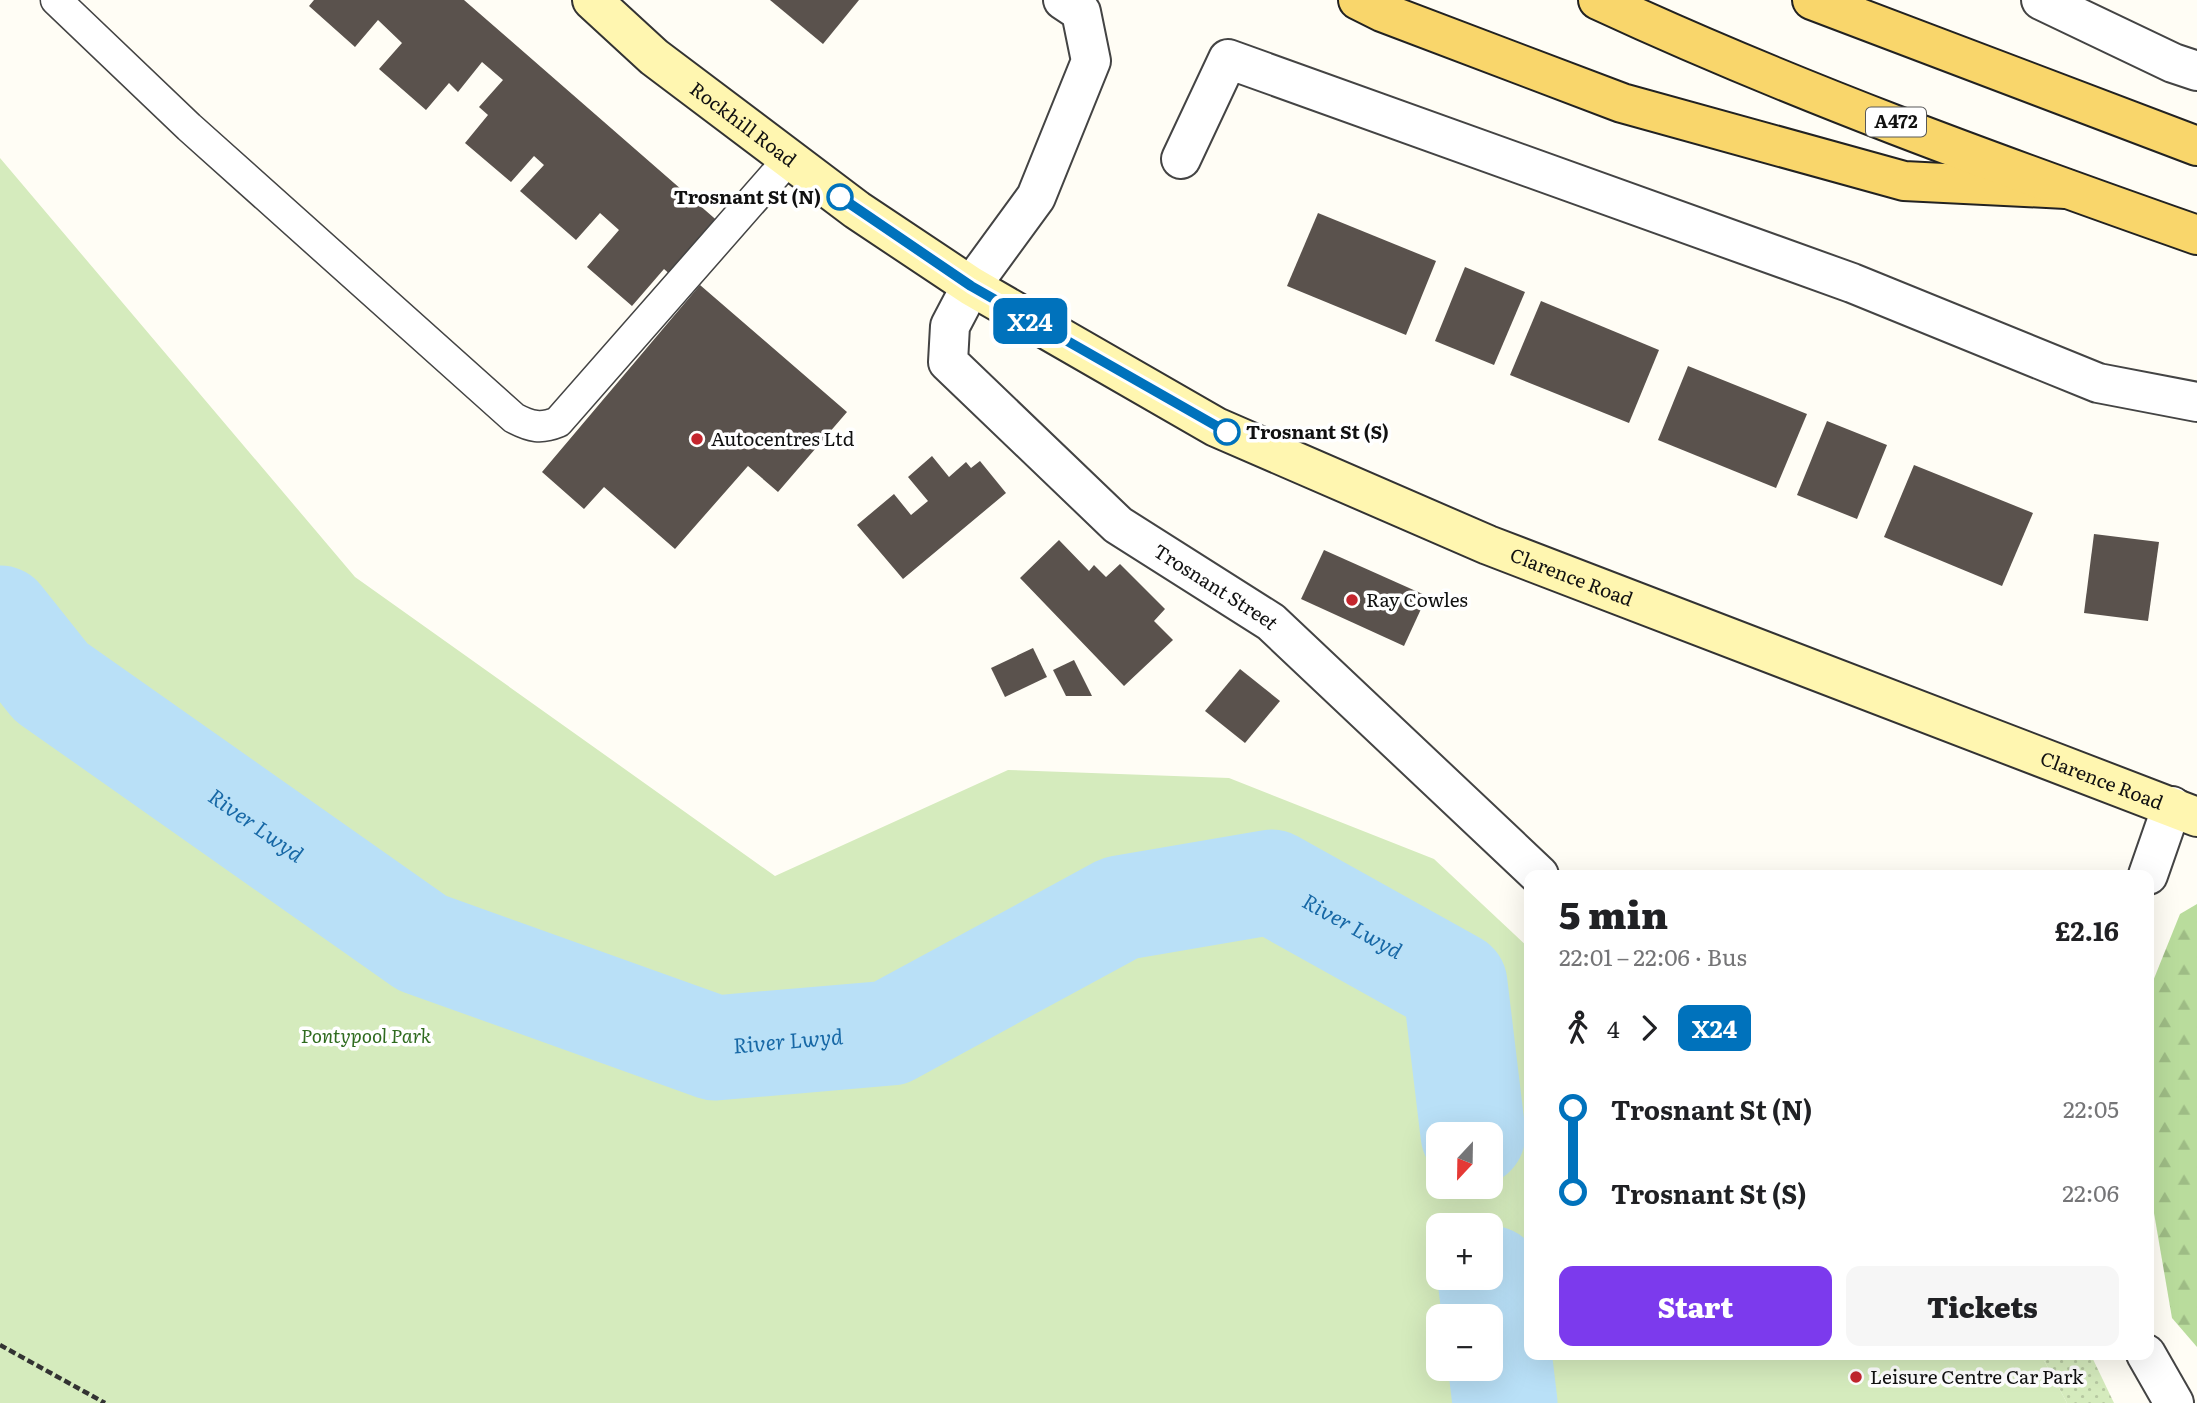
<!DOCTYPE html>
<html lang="en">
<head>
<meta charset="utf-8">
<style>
  :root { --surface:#fff; --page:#f6f6f6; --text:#202124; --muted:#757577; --accent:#7c3aed }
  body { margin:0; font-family:Literata,serif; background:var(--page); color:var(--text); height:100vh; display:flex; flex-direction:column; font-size:26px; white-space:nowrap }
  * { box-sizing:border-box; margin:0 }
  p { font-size:23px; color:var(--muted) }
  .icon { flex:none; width:38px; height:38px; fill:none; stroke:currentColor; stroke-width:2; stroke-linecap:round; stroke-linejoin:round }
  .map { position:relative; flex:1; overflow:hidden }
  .sheet { position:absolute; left:1524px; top:870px; width:630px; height:490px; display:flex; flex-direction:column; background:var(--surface); border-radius:14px; box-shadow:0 7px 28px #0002 }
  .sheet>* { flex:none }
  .badge { padding:0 14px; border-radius:10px; font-size:24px; line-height:46px }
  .needle { width:46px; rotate:202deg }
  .controls { position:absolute; left:1426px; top:1122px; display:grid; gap:14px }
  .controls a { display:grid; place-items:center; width:77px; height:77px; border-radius:14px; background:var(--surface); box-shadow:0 7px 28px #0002; font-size:35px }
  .map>.badge { position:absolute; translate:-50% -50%; box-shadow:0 0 0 4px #fff }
  .legs { display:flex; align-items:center; gap:10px; height:77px; padding:0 35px; font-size:23px }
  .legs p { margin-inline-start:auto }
  .overview { display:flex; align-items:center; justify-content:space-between; height:119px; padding:0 35px }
  h1 { font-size:38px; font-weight:800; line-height:52px }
  .primary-button { display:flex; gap:14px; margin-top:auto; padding:14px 35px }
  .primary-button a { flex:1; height:80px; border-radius:14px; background:var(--accent); color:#fff; font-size:28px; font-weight:800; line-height:80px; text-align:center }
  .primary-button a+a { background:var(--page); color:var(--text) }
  ul { padding:0 35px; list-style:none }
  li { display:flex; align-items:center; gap:24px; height:84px; font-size:26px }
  li i { display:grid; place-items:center; width:10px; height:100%; margin:0 9px; background:currentColor }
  li i::after { content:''; width:18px; height:18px; margin:-9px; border:5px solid; border-radius:50%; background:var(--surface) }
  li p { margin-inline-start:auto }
  li:first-child i { background:linear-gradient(#0000 50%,currentColor 0) }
  li:last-child i { background:linear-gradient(currentColor 50%,#0000 0) }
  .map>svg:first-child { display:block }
  .grass { fill:url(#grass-dots) }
  .forest { fill:url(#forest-firs) }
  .park { fill:#d5ebbd; fill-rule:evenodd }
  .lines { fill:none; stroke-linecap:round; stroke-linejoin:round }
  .river { stroke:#b9e0f7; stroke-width:105 }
  .building { fill:#5a524d }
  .lane-casing { stroke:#444; stroke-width:33 }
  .street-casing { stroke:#444; stroke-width:42 }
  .secondary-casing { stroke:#333; stroke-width:42 }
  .primary-casing { stroke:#222; stroke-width:42 }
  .path { stroke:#333; stroke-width:4.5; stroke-dasharray:7 3.5; stroke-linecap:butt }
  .lane { stroke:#fff; stroke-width:30 }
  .street { stroke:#fff; stroke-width:38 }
  .secondary { stroke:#fff6b0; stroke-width:38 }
  .primary { stroke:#f9d66b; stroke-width:38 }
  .line-1-casing { stroke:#fff; stroke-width:16 }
  .line-1 { stroke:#0072bc; stroke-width:10 }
  .stop-1-dot { fill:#fff; stroke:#0072bc; stroke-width:3.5 }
  .poi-dot { fill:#c4262e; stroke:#fff; stroke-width:2.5 }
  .labels { text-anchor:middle; stroke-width:7; stroke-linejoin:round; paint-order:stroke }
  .shield { fill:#fff; stroke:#585858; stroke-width:2 }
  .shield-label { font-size:18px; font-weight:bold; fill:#111 }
  .street-label { font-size:19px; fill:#111; stroke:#fff }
  .stop-label { font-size:19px; font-weight:bold; fill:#111; stroke:#fff; text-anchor:end }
  .poi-label { font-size:19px; fill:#111; stroke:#fff; text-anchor:start }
  .park-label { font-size:19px; font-style:italic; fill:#2f6b1f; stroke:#fff }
  .water-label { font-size:21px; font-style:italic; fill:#1768a6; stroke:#fff }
</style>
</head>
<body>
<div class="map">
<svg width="2197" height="1403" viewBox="0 0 2197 1403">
  <defs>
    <pattern id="grass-dots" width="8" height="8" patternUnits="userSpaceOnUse" patternTransform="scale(1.75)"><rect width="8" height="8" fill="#d5ebbd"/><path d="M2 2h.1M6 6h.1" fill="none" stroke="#b6c8a1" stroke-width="1.8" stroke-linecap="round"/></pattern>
    <pattern id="forest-firs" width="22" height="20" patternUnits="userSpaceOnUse" patternTransform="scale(1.75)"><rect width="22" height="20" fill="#b9dc9c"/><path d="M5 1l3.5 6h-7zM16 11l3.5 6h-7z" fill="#9ebc85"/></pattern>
  </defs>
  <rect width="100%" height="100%" fill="#fffdf5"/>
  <polygon class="grass" points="2041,1355 2091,1355 2114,1403 2067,1403"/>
  <polygon class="forest" points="2197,904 2197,1347 2172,1318 2149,1184 2149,991 2180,914"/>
  <path class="park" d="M0 158 355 577 775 876 1008 770 1229 778 1434 859 1529 948 1530 1354 2041 1355 2067 1403H0ZM1438 1134H1491V1186H1438ZM1438 1225H1491V1278H1438ZM1438 1316H1491V1368H1438Z"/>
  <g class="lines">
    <g class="river">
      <path id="s1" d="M0 618 51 682 422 943 715 1048 890 1033 1120 908 1272 882 1455 984 1473 1134"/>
      <polyline points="1490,1278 1505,1403"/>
    </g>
  </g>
  <g class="building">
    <polygon points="314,0 464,0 721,224 674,278 664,269 632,306 587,267 619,230 600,213 576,240 520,191 544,165 534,156 511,182 465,143 488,115 479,107 503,80 482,62 458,92 449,83 426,110 379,69 402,43 378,20 355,47 309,6"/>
    <polygon points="770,0 859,0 823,44"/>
    <polygon points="1318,213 1436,261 1406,335 1287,286"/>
    <polygon points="1465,267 1525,292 1494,365 1435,341"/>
    <polygon points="700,285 847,412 778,492 748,466 675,549 604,487 584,509 542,472"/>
    <polygon points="1541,301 1659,350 1629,423 1510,375"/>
    <polygon points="1688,366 1807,414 1776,488 1658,440"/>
    <polygon points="1827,421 1887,445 1857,519 1797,495"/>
    <polygon points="932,456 949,477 966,462 971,468 980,461 1006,493 903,579 857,525 894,494 911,515 928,501 908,477"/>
    <polygon points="1914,465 2033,513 2002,586 1884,537"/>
    <polygon points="2094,534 2159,542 2148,621 2084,613"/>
    <polygon points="1059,540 1089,571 1094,565 1106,577 1120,564 1165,609 1154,621 1173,640 1124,686 1020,578"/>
    <polygon points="1324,550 1427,596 1404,646 1301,599"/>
    <polygon points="1033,648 1047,677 1005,697 991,668"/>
    <polygon points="1074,660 1092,696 1066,696 1053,670"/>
    <polygon points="1240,669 1280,701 1245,743 1205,711"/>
  </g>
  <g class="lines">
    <g class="lane-casing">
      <path id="lane" d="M56 0 189 127 514 418C531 427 541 429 558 422L788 160"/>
    </g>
    <g class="street-casing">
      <g id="street">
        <path id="s2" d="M1063 0 1081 12 1091 61 1036 197 971 286 950 326 948 362 1118 525 1271 622 1539 875"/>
        <polyline points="2041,0 2173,63 2197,71"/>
        <polyline points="1181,159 1228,59 1852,283 2098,383 2197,402"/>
        <polyline points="2148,875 2172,806"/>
        <polyline points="2146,1354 2174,1403"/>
      </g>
    </g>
    <g class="secondary-casing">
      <g id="secondary">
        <path id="s3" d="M592 0 654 57 857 210 971 286 1216 427 1488 545 2197 817"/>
      </g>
    </g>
    <g class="primary-casing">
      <g id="primary">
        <polyline points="1358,0 1382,12 1622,103 1904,181 2066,189"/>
        <path d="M1598 0C1792 90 1995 164 2197 235"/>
        <polyline points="1812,0 2197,146"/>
      </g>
    </g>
    <polyline class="path" points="0,1345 105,1403"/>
    <use href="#lane" class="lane"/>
    <use href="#street" class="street"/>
    <use href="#secondary" class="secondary"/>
    <use href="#primary" class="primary"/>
  </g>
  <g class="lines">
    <g class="line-1-casing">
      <polyline id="line-1" points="840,197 971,286 1227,432"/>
    </g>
    <use href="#line-1" class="line-1"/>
  </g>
  <g class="stop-1-dot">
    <circle cx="840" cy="197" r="12"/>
    <circle cx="1227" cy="432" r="12"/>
  </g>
  <g class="poi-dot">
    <circle cx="697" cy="439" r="7"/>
    <circle cx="1352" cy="600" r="7"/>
    <circle cx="1856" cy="1377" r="7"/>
  </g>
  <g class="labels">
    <rect class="shield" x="1866" y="107.5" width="60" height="29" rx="5"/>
    <g class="shield-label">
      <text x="1896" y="128">A472</text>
    </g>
    <g class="street-label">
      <text dy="7" stroke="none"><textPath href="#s3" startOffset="196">Rockhill Road</textPath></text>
      <text dy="7" stroke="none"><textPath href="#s3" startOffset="1144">Clarence Road</textPath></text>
      <text dy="7" stroke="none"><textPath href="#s2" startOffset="761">Trosnant Street</textPath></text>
      <text dy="7" stroke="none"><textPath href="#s3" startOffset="1712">Clarence Road</textPath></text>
    </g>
    <g class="stop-label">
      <text x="821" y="204">Trosnant St (N)</text>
      <text x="1246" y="439" text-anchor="start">Trosnant St (S)</text>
    </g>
    <g class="poi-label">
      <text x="711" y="446">Autocentres Ltd</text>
      <text x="1366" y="607">Ray Cowles</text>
      <text x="1870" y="1384">Leisure Centre Car Park</text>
    </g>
    <g class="park-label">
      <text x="366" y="1043">Pontypool Park</text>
    </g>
    <g class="water-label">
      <text dy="7" stroke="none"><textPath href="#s1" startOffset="332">River Lwyd</textPath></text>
      <text dy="7" stroke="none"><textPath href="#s1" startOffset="1530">River Lwyd</textPath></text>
      <text dy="7" stroke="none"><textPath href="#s1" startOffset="920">River Lwyd</textPath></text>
    </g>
  </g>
</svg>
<div class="controls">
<a><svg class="needle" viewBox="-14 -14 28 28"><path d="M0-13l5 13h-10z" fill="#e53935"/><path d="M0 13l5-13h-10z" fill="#757577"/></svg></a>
<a>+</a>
<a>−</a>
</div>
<b class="badge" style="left:1030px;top:321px;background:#0072bc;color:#fff">X24</b>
<section class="sheet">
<div class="overview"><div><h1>5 min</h1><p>22:01 – 22:06 · Bus</p></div><b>£2.16</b></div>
<div class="legs"><svg class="icon" aria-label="walk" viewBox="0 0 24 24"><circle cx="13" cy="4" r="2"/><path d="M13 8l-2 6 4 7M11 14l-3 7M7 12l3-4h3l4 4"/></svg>4<svg class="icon" aria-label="forward" viewBox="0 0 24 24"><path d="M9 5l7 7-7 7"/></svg><b class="badge" style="background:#0072bc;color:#fff">X24</b></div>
<ul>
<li><i style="color:#0072bc"></i><b>Trosnant St (N)</b><p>22:05</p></li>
<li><i style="color:#0072bc"></i><b>Trosnant St (S)</b><p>22:06</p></li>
</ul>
<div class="primary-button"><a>Start</a><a>Tickets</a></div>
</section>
</div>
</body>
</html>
